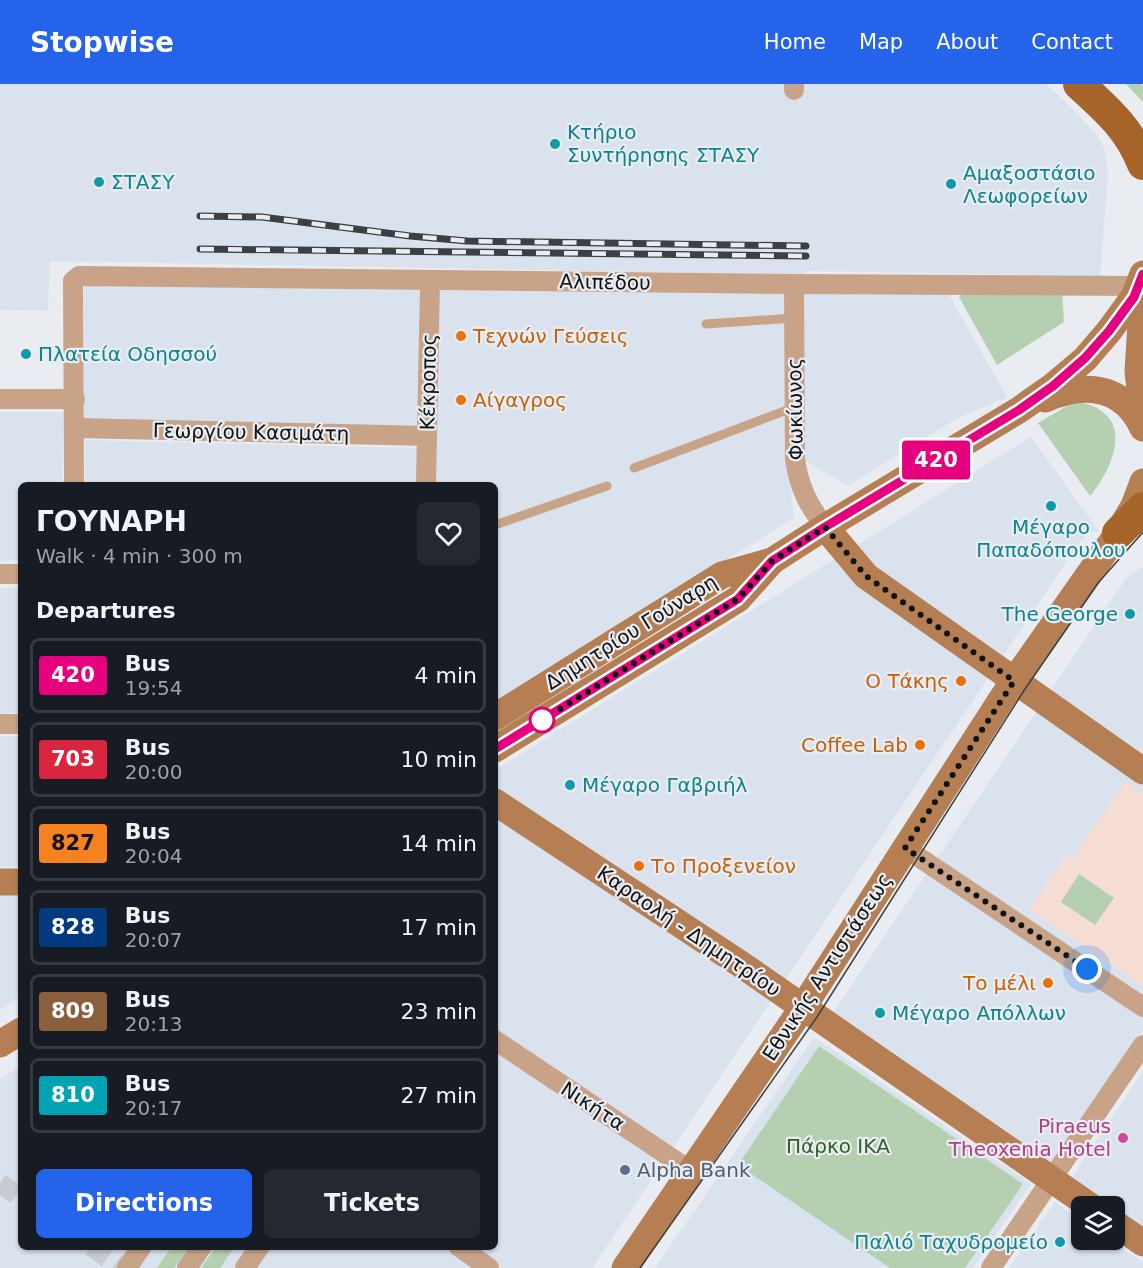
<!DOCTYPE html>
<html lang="en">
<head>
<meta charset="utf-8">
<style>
  :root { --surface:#171b24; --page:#242831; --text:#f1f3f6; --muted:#9ea1a6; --line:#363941; --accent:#2563eb }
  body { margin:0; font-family:"DejaVu Sans",sans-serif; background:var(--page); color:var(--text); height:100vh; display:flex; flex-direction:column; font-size:22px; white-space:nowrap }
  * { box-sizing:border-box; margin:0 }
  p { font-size:20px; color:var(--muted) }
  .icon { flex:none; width:33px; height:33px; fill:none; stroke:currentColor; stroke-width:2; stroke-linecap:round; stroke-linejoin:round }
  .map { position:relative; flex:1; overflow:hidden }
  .panel { position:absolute; left:18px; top:398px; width:480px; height:768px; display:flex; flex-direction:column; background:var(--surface); border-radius:9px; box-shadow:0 2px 4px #0004 }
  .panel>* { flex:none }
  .badge { padding:0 12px; border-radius:4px; font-size:21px; line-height:39px }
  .buttons { position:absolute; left:1071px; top:1112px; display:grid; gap:12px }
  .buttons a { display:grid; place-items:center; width:54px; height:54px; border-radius:9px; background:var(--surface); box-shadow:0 2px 4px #0004; font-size:30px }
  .you { position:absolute; width:30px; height:30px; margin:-15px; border:4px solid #fff; border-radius:50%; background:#1a73e8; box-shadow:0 0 0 9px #1a73e833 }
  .map>.badge { position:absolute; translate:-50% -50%; box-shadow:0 0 0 3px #fff }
  h2 { padding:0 18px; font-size:22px; line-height:54px }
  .round { display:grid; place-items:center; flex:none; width:63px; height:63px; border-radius:9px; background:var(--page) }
  .overview { display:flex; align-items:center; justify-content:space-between; height:102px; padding:0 18px }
  h1 { font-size:28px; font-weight:700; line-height:45px }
  .primary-button { display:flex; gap:12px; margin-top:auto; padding:12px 18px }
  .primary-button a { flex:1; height:69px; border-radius:9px; background:var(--accent); color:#fff; font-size:24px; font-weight:700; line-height:69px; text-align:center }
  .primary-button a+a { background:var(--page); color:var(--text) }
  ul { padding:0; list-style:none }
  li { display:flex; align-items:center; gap:18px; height:75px; margin:0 12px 9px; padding:0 6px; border:3px solid var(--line); border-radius:9px }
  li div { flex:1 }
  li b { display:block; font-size:22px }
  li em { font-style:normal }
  li .badge { min-width:66px; font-weight:700; text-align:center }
  header { display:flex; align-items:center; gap:36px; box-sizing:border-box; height:84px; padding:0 30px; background:var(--accent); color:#fff }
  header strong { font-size:28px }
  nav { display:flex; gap:33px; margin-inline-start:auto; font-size:21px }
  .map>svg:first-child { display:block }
  .built { fill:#dae2ee }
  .education { fill:#f5ddd4 }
  .green { fill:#b5d0b0 }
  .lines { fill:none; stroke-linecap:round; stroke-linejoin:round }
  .street-tunnel { stroke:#c8ccd1; stroke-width:20; stroke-dasharray:20 10; stroke-linecap:butt }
  .lane { stroke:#c9a387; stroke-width:9 }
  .street { stroke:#c9a387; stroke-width:20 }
  .secondary { stroke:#b57f53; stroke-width:27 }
  .primary { stroke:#a66428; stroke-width:32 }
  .tram { stroke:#3d4041; stroke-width:1.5 }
  .rail-casing { stroke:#3d4041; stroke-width:7 }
  .rail { stroke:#e9edf2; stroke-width:4.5; stroke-dasharray:14; stroke-linecap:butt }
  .line-casing { stroke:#fff; stroke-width:14 }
  .line { stroke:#e6007e; stroke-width:9 }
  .walk { stroke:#101213; stroke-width:6; stroke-dasharray:0 10.8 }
  .culture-dot { fill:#0f9aa8; stroke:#e9edf2; stroke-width:2 }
  .food-dot { fill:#e8710a; stroke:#e9edf2; stroke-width:2 }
  .stop-dot { fill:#fff; stroke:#e6007e; stroke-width:3 }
  .hotel-dot { fill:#d1479c; stroke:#e9edf2; stroke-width:2 }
  .service-dot { fill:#5c6f8a; stroke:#e9edf2; stroke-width:2 }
  .labels { text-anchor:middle; stroke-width:4.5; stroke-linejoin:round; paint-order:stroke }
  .culture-label { font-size:20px; fill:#0d838f; stroke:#e9edf2; text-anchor:start }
  .street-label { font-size:20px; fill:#101213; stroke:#e9edf2 }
  .food-label { font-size:20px; fill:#c56008; stroke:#e9edf2; text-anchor:start }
  .hotel-label { font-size:20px; fill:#b23c85; stroke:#e9edf2; text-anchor:end }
  .park-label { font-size:20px; fill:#2f5f26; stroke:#e9edf2 }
  .service-label { font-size:20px; fill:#4e5e75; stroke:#e9edf2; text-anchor:start }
</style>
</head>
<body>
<header>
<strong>Stopwise</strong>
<nav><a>Home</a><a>Map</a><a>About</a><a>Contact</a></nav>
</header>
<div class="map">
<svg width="1143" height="1184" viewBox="0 0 1143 1184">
  <rect width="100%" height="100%" fill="#e9edf2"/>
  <g class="built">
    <polygon points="0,0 1046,0 1077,29 1099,55 1105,66 1108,91 1100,192 806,187 805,191 50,177 48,227 0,226"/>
    <polygon points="84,201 419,204 418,344 84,339"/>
    <polygon points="439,205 787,205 789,391 794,434 495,619 495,400 435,400"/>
    <polygon points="801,205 946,206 1007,313 956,335 848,402 802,375"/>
    <polygon points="0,328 63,328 62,400 21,400 21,476 0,477"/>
    <polygon points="1031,353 1099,447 1091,448 1080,457 592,1184 0,1184 0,995 21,982 21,1162 495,1162 495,686"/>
    <polygon points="85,356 419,364 419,400 85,400"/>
    <polygon points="1143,483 1143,946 1048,1085 830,933 1128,492"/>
    <rect x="0" y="504" width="21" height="125"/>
    <rect x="0" y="652" width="21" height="131"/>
    <polygon points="0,812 21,812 21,913 0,926"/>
    <polygon points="814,953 1031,1100 973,1184 655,1184"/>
    <polygon points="1143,987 1143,1150 1115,1130 1114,1122 1102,1122 1068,1099"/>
    <polygon points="1055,1118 1081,1136 1082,1155 1109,1155 1143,1178 1143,1184 1009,1184"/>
  </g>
  <polygon class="education" points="1125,698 1143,710 1143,902 1029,825 1066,771 1072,775"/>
  <g class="green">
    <polygon points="1126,0 1141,0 1143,2 1143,18"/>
    <polygon points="1062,207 1064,238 997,281 959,213 963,208"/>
    <path d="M1079 319C1089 319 1097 323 1105 330 1129 351 1106 393 1090 412L1038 339 1067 322Z"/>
    <polygon points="1079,790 1114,814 1095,841 1061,818"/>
    <polygon points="819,962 1023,1100 965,1184 890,1184 738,1081"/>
    <polygon points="172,1162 189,1163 174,1184 157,1184"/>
    <polygon points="216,1163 234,1163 220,1184 201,1184"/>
  </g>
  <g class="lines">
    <g class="street-tunnel">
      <polyline points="0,1099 21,1114"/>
      <polyline points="91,1162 122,1184"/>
    </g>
    <g class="lane">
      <polyline points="706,240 794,234"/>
      <polyline points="634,384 795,323"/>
      <polyline points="495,441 607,402"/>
    </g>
    <g class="street">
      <polyline points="794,6 794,0"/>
      <path d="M794 200 795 375C799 403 808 421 825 443"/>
      <polyline points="0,315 75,315"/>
      <polyline points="75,344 427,352"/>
      <polyline points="74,400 73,197 79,192 794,200 1139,202"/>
      <polyline points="426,400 430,196"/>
      <polyline points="0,490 21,490"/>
      <polyline points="0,640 21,640"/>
      <polyline points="905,764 1143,923"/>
      <polyline points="495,956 691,1087"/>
      <polyline points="458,1162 489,1184"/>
      <polyline points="127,1184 142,1162"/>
      <polyline points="187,1184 202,1162"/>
      <polyline points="245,1184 260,1162"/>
      <polyline points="991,1184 1143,961"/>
    </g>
    <g class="secondary">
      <polyline points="1143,210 1138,287 1143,335"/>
      <path d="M1045 315C1085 298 1123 301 1143 344"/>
      <polyline points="825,443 866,492 1143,687"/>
      <polyline points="495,633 722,491 772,477"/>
      <polyline points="495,665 738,515 772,477 825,443 1019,326 1053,302 1085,275 1109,247 1134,213 1143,190"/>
      <polyline points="495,718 742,881 1090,1122"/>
      <polyline points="0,798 21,798"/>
      <polyline points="0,960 21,947"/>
      <polyline points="1114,1139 1143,1159"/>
      <polyline points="625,1184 803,923 1003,613 1118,449 1134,422 1143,398"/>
    </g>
    <g class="primary">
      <path d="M1079 0C1107 26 1129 44 1143 80"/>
      <polyline points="1118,449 1143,424"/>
    </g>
    <polyline class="tram" points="640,1184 817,933 1025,605 1098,499 1143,448"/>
    <g class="rail-casing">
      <g id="rail">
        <polyline points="200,132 262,133 410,152 467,157 806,162"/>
        <polyline points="200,165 806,172"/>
      </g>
    </g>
    <use href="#rail" class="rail"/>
  </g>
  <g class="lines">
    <g class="line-casing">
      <polyline id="line" points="495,665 738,515 772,477 825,443 1019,326 1053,302 1085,274 1109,247 1134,213 1143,190"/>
    </g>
    <use href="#line" class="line"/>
    <polyline class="walk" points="542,636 738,515 772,477 825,443 866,492 1014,597 905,764 1087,885"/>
  </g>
  <g class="culture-dot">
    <circle cx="555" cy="60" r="6"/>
    <circle cx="99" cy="98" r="6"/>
    <circle cx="951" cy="100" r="6"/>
    <circle cx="26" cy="270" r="6"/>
    <circle cx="1051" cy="422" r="6"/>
    <circle cx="1130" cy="530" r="6"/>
    <circle cx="570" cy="701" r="6"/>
    <circle cx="880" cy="929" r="6"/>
    <circle cx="1060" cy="1158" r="6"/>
  </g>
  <g class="food-dot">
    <circle cx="461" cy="252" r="6"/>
    <circle cx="461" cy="316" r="6"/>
    <circle cx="961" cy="597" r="6"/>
    <circle cx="920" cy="661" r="6"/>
    <circle cx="639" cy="782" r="6"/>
    <circle cx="1048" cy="899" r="6"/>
  </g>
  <circle class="stop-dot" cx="542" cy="636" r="12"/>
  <circle class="hotel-dot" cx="1123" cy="1054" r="6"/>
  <circle class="service-dot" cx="625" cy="1086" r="6"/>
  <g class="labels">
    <g class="culture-label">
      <text x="567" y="55">Κτήριο<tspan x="567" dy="23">Συντήρησης ΣΤΑΣΥ</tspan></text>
      <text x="963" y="96">Αμαξοστάσιο<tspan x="963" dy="23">Λεωφορείων</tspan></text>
      <text x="111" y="105">ΣΤΑΣΥ</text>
      <text x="38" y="277">Πλατεία Οδησσού</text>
      <text x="1051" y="450" text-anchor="middle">Μέγαρο<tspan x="1051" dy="23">Παπαδόπουλου</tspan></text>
      <text x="1118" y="537" text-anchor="end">The George</text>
      <text x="582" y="708">Μέγαρο Γαβριήλ</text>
      <text x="892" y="936">Μέγαρο Απόλλων</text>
      <text x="1048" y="1165" text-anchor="end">Παλιό Ταχυδρομείο</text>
    </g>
    <g class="street-label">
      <text transform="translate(605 198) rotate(1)" y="7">Αλιπέδου</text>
      <text transform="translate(428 298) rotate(-89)" y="7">Κέκροπος</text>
      <text transform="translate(795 325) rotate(-91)" y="7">Φωκίωνος</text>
      <text transform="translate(251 348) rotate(1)" y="7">Γεωργίου Κασιμάτη</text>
      <text transform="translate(631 548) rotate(-32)" y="7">Δημητρίου Γούναρη</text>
      <text transform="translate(689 847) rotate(34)" y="7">Καραολή - Δημητρίου</text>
      <text transform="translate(827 883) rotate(-57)" y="7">Εθνικής Αντιστάσεως</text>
      <text transform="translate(593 1022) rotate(33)" y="7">Νικήτα</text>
    </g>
    <g class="food-label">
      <text x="473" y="259">Τεχνών Γεύσεις</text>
      <text x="473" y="323">Αίγαγρος</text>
      <text x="949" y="604" text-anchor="end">Ο Τάκης</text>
      <text x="908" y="668" text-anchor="end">Coffee Lab</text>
      <text x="651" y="789">Το Προξενείον</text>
      <text x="1036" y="906" text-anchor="end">Το μέλι</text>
    </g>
    <g class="hotel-label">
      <text x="1111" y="1049">Piraeus<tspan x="1111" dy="23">Theoxenia Hotel</tspan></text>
    </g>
    <g class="park-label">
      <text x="838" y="1069">Πάρκο ΙΚΑ</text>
    </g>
    <g class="service-label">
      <text x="637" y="1093">Alpha Bank</text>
    </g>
  </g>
</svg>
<div class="buttons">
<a><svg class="icon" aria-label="layers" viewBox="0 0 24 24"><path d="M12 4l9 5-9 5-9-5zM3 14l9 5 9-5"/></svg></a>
</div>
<div class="you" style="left:1087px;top:885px"></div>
<b class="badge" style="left:936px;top:376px;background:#e6007e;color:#fff">420</b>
<section class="panel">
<div class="overview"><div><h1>ΓΟΥΝΑΡΗ</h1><p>Walk · 4 min · 300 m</p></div><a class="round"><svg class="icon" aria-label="heart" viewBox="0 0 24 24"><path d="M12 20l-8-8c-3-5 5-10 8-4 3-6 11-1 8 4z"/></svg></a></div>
<h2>Departures</h2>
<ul>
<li><span class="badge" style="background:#e6007e;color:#fff">420</span><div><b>Bus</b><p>19:54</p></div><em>4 min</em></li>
<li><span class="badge" style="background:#d7263d;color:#fff">703</span><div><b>Bus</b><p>20:00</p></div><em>10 min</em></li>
<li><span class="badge" style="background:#f58220;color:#111">827</span><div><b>Bus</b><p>20:04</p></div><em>14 min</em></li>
<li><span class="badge" style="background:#003b80;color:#fff">828</span><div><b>Bus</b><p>20:07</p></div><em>17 min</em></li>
<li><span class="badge" style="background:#8b5e3c;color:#fff">809</span><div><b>Bus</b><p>20:13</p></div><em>23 min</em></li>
<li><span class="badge" style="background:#00a3b4;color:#fff">810</span><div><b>Bus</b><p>20:17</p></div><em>27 min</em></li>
</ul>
<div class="primary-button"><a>Directions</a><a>Tickets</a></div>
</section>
</div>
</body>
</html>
